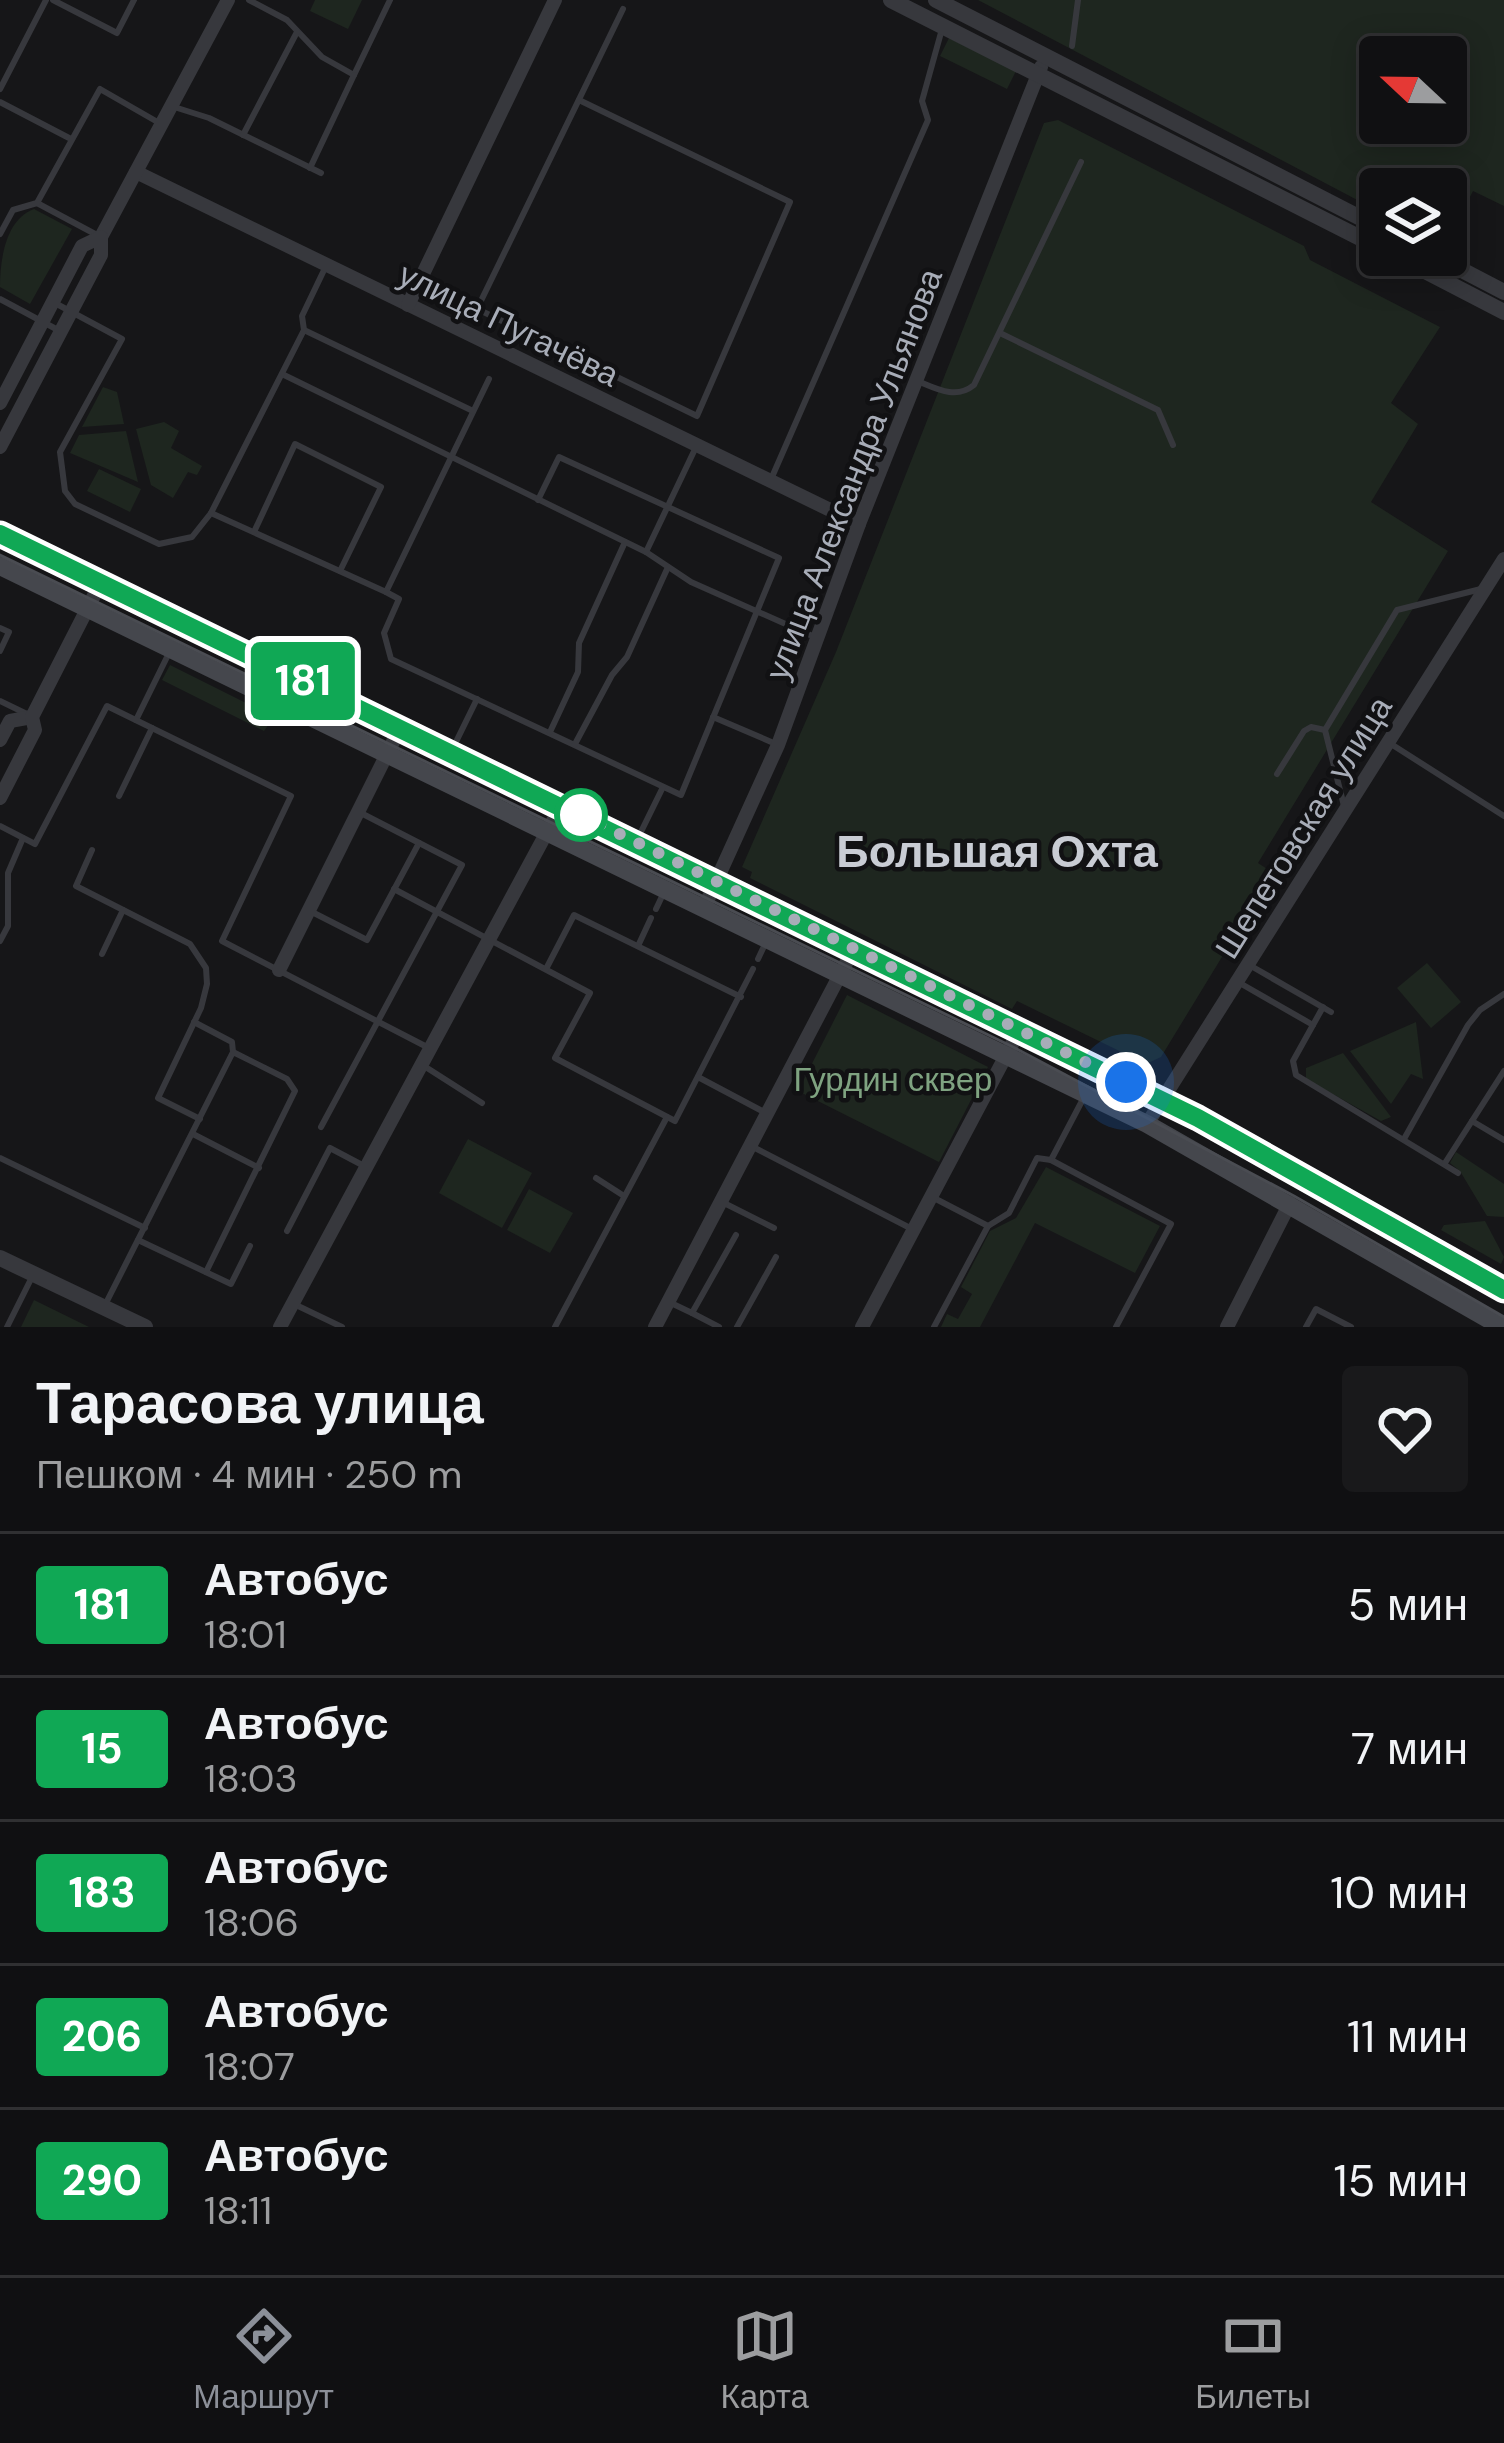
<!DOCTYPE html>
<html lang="ru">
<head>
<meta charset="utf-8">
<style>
  :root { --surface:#101012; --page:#19191b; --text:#f1f3f6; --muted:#9c9d9f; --line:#303032; --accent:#8c9099 }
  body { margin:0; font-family:"DM Sans",sans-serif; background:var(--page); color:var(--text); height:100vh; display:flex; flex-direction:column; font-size:45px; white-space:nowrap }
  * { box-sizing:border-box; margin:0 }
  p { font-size:39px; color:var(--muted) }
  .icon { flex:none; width:66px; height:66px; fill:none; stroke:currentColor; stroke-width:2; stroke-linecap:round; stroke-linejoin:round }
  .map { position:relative; height:1327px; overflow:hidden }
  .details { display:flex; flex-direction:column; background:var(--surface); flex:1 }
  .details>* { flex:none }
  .badge { padding:0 24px; border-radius:9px; font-size:42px; line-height:78px }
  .needle { width:78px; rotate:292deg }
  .fabs { position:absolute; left:1359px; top:36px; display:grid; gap:24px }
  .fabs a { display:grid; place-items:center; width:108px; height:108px; border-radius:12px; background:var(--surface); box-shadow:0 6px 30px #0003,0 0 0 3px var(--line); font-size:60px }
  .you { position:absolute; width:60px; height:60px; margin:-30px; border:9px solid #fff; border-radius:50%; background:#1a73e8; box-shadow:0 0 0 18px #1a73e833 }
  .map>.badge { position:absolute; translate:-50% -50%; box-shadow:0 0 0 6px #fff }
  .round { display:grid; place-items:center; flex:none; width:126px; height:126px; border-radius:12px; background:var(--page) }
  .headline { display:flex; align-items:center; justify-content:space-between; height:204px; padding:0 36px }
  h1 { font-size:57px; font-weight:600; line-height:90px }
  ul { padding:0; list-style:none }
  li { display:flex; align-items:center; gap:36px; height:144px; padding:0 36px; border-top:3px solid var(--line) }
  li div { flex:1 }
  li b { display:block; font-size:45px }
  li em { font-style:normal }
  li .badge { min-width:132px; font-weight:700; text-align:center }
  .dock { display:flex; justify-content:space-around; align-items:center; height:168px; border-top:3px solid var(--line); background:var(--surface); font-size:33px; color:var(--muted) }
  .dock a { display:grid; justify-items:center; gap:6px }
  .dock .active { color:var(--accent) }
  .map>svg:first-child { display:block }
  .green { fill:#1e261f; fill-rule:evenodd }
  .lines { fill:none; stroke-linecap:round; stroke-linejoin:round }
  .service { stroke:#37383d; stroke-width:6 }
  .minor { stroke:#37383d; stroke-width:14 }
  .tertiary { stroke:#37383d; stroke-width:16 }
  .secondary { stroke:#45474d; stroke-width:18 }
  .tram { stroke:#4a4c52; stroke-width:3 }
  .line-casing { stroke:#fff; stroke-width:27 }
  .line { stroke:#10a855; stroke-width:18 }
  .walk { stroke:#a8adb8; stroke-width:12; stroke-dasharray:0 21.6 }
  .stop-dot { fill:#fff; stroke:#10a855; stroke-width:6 }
  .labels { text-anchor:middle; stroke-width:9; stroke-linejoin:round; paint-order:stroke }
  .street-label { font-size:33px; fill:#a8adb8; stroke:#111113 }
  .park-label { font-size:33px; fill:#7fa381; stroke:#111113 }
  .district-label { font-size:45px; font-weight:bold; fill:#c9ccd4; stroke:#111113 }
</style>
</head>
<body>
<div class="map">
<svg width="1504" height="1327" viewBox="0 0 1504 1327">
  <rect width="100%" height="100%" fill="#161618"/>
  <g class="green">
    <polygon points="315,0 362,0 348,29 310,11"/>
    <path d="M978 0H1504V206L1473 191 1446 244V189H1380V212ZM1380 57H1446V123H1380Z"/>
    <polygon points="949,38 1016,71 1007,89 940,56"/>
    <polygon points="1058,120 1304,246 1310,260 1440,327 1391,403 1418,424 1371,502 1448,551 1258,863 1273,873 1161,1057 1146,1064 1017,1001 1012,1009 750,878 752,872 742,867 836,652 1044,123"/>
    <path d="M34 209 72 229 30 304 0 287C0 260 5 220 34 209Z"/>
    <polygon points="103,387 117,392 124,424 82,427"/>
    <polygon points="164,422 179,431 171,448 202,466 197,475 188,472 173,498 151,485 136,429"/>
    <polygon points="126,431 138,482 70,453 79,435"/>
    <polygon points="99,469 141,489 130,512 87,491"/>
    <polygon points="170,665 274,717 264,731 162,680"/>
    <polygon points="1427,963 1461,1002 1431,1028 1397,988"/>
    <polygon points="847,995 988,1067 939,1162 798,1091"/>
    <polygon points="1416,1022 1423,1079 1411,1074 1391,1104 1350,1051"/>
    <polygon points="1343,1053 1391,1117 1381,1121 1306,1079 1306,1068"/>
    <polygon points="468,1139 532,1173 502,1228 439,1193"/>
    <polygon points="1456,1152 1504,1184 1504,1217 1487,1216 1460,1171 1450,1163"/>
    <polygon points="1046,1167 1160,1226 1135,1273 1035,1223 980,1327 941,1327 947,1314 958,1319 972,1294 961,1287 990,1231 1016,1218"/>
    <polygon points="529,1189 573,1213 550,1253 507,1230"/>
    <polygon points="1485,1221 1504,1257 1501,1264 1441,1230 1444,1225"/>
    <polygon points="34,1300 89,1327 21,1327"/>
  </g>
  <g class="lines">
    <g class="service">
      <polyline points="53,0 117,33 134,0"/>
      <polyline points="249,0 287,20 322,57 354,75 390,0"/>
      <polyline points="1072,46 1078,0"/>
      <polyline points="0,89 46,0"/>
      <polyline points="0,102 71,139"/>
      <polyline points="171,106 209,118 321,173"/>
      <polyline points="243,135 297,32"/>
      <polyline points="310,168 354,75"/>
      <polyline points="37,203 97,235"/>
      <polyline points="0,234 13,210 37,203 100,89 161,124"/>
      <polyline points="420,281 697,416 790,202 579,100"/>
      <polyline points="0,299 58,330"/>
      <polyline points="53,302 122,339 60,452 65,491 75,504 159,544 192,537 211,513 386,592 489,379"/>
      <polyline points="477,309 623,9"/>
      <polyline points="304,330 473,411"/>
      <polyline points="1000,333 1158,410 1173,445"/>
      <polyline points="282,374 646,552 691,582 817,638"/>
      <path d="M920 382C939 390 957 399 974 385L1081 162"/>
      <polyline points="772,477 928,120 922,101 942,29"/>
      <polyline points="211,513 304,330 302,316 325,268"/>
      <polyline points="254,532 295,444 381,487 340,571"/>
      <polyline points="646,552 696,447"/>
      <polyline points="386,592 399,599 384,633 391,659 681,795 779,558 559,457 538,500"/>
      <polyline points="0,628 9,632 0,651"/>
      <polyline points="0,701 29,715"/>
      <polyline points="713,717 776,744"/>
      <polyline points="136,720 169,653"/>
      <polyline points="550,732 578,672 579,643 625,542"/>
      <polyline points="575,744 612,675 627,657 668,567"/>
      <polyline points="1391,744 1504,816"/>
      <polyline points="452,750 477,699"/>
      <polyline points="1277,774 1304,731 1311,727 1325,730"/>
      <polyline points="119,796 152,728"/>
      <polyline points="1344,806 1325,730 1397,610 1481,589"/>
      <polyline points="0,826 35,844 107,706 291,796 222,941 427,1047"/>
      <polyline points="636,842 663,787"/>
      <polyline points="92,850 76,886 190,944 206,968 207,984 201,1008 158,1098 200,1119"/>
      <polyline points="394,889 590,993 555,1058 675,1121 753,969"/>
      <polyline points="656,909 665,890"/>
      <polyline points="312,912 367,940 419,843"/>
      <polyline points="0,941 8,926 8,873 23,838"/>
      <polyline points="638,946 651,918"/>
      <polyline points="102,954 123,910"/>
      <polyline points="758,959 767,940"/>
      <polyline points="1251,966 1331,1012"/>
      <polyline points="546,969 574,915 741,997"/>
      <polyline points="1238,982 1313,1025"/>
      <polyline points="1323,1007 1293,1061 1296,1075 1458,1173"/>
      <polyline points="194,1022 232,1042 233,1052"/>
      <polyline points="424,1066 482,1103"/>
      <polyline points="698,1077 764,1112"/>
      <polyline points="1083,1099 1051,1160 1171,1224 1116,1327"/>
      <polyline points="1472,1121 1504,1140"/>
      <polyline points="321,1127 462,865 359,812"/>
      <polyline points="193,1134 259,1168"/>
      <polyline points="1404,1139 1468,1025 1480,1010 1504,994"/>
      <polyline points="753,1147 912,1229"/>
      <polyline points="0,1158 145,1228"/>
      <polyline points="1445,1163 1504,1071"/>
      <polyline points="596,1178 624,1196"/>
      <polyline points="724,1203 774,1228"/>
      <polyline points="988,1226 1009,1213 1037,1158 1051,1160"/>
      <polyline points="287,1231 330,1148 366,1167"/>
      <polyline points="138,1240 231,1284 250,1246"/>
      <polyline points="671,1303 692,1313 736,1235"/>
      <polyline points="105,1305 233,1052 287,1079 295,1091 206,1272"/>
      <polyline points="296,1305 342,1327"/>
      <polyline points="692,1313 719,1327"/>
      <polyline points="7,1327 32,1277"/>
      <polyline points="555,1327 667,1117"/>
      <polyline points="737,1327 776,1257"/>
      <polyline points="934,1327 988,1226 934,1198"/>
      <polyline points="1306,1327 1316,1309 1351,1327"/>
    </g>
    <g class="minor">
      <polyline points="136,172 859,524"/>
      <polyline points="101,237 228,0"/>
      <polyline points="408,305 555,0"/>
      <polyline points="0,403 82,246 101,237 101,255 0,447"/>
      <polyline points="0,740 10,721 32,717"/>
      <polyline points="0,798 35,730 32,717 101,582"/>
      <polyline points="704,908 778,745 859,524 1041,67"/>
      <polyline points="279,970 400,728"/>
      <polyline points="1147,1124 1504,559"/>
      <polyline points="280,1327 561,806"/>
      <polyline points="655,1327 854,948"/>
      <polyline points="862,1327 1020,1029"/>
      <polyline points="1227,1327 1290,1203"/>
    </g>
    <g class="tertiary">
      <polyline points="891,0 1380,248"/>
      <polyline points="936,0 1380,228"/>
      <polyline points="1394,255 1504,312"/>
      <polyline points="1433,255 1504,292"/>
      <polyline points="0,1258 145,1327"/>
    </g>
    <g class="secondary">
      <polyline points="0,534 1198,1118 1504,1290"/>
      <polyline points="0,566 1147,1124 1502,1327"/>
    </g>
    <polyline class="tram" points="0,555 1011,1046 1294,1196 1504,1317"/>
  </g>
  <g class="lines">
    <g class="line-casing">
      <polyline id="line" points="0,534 1198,1118 1504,1290"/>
    </g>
    <use href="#line" class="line"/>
    <polyline class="walk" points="581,815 1126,1082"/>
  </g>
  <circle class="stop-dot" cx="581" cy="815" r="24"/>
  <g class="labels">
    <g class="street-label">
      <text transform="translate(509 324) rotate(26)" y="12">улица Пугачёва</text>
      <text transform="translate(853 474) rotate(-69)" y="12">улица Александра Ульянова</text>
      <text transform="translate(1303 827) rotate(-58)" y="12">Шепетовская улица</text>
    </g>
    <g class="park-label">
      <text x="893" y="1091">Гурдин сквер</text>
    </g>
    <g class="district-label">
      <text x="997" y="867">Большая Охта</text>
    </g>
  </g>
</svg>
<div class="fabs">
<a><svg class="needle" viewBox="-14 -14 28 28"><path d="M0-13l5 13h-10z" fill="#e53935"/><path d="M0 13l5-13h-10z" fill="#9c9d9f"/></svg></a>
<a><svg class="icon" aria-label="layers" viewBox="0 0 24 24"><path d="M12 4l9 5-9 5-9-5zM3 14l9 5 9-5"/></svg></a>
</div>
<div class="you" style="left:1126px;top:1082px"></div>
<b class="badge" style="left:303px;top:681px;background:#10a855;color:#fff">181</b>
</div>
<section class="details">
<div class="headline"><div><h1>Тарасова улица</h1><p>Пешком · 4 мин · 250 m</p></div><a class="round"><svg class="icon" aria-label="heart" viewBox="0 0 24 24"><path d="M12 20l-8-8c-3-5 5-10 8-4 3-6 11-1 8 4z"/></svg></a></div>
<ul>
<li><span class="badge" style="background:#10a855;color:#fff">181</span><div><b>Автобус</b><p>18:01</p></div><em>5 мин</em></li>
<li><span class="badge" style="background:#10a855;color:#fff">15</span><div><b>Автобус</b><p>18:03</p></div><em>7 мин</em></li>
<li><span class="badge" style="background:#10a855;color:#fff">183</span><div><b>Автобус</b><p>18:06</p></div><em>10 мин</em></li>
<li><span class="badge" style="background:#10a855;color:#fff">206</span><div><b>Автобус</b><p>18:07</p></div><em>11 мин</em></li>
<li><span class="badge" style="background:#10a855;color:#fff">290</span><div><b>Автобус</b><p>18:11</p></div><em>15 мин</em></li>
</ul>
</section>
<nav class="dock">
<a class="active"><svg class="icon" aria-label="directions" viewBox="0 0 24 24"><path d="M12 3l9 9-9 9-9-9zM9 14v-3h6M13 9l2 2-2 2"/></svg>Маршрут</a>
<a><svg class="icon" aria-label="map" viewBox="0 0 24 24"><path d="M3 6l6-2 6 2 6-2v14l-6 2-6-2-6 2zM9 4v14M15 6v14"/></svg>Карта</a>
<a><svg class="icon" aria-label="tickets" viewBox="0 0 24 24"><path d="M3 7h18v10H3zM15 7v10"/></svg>Билеты</a>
</nav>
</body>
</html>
